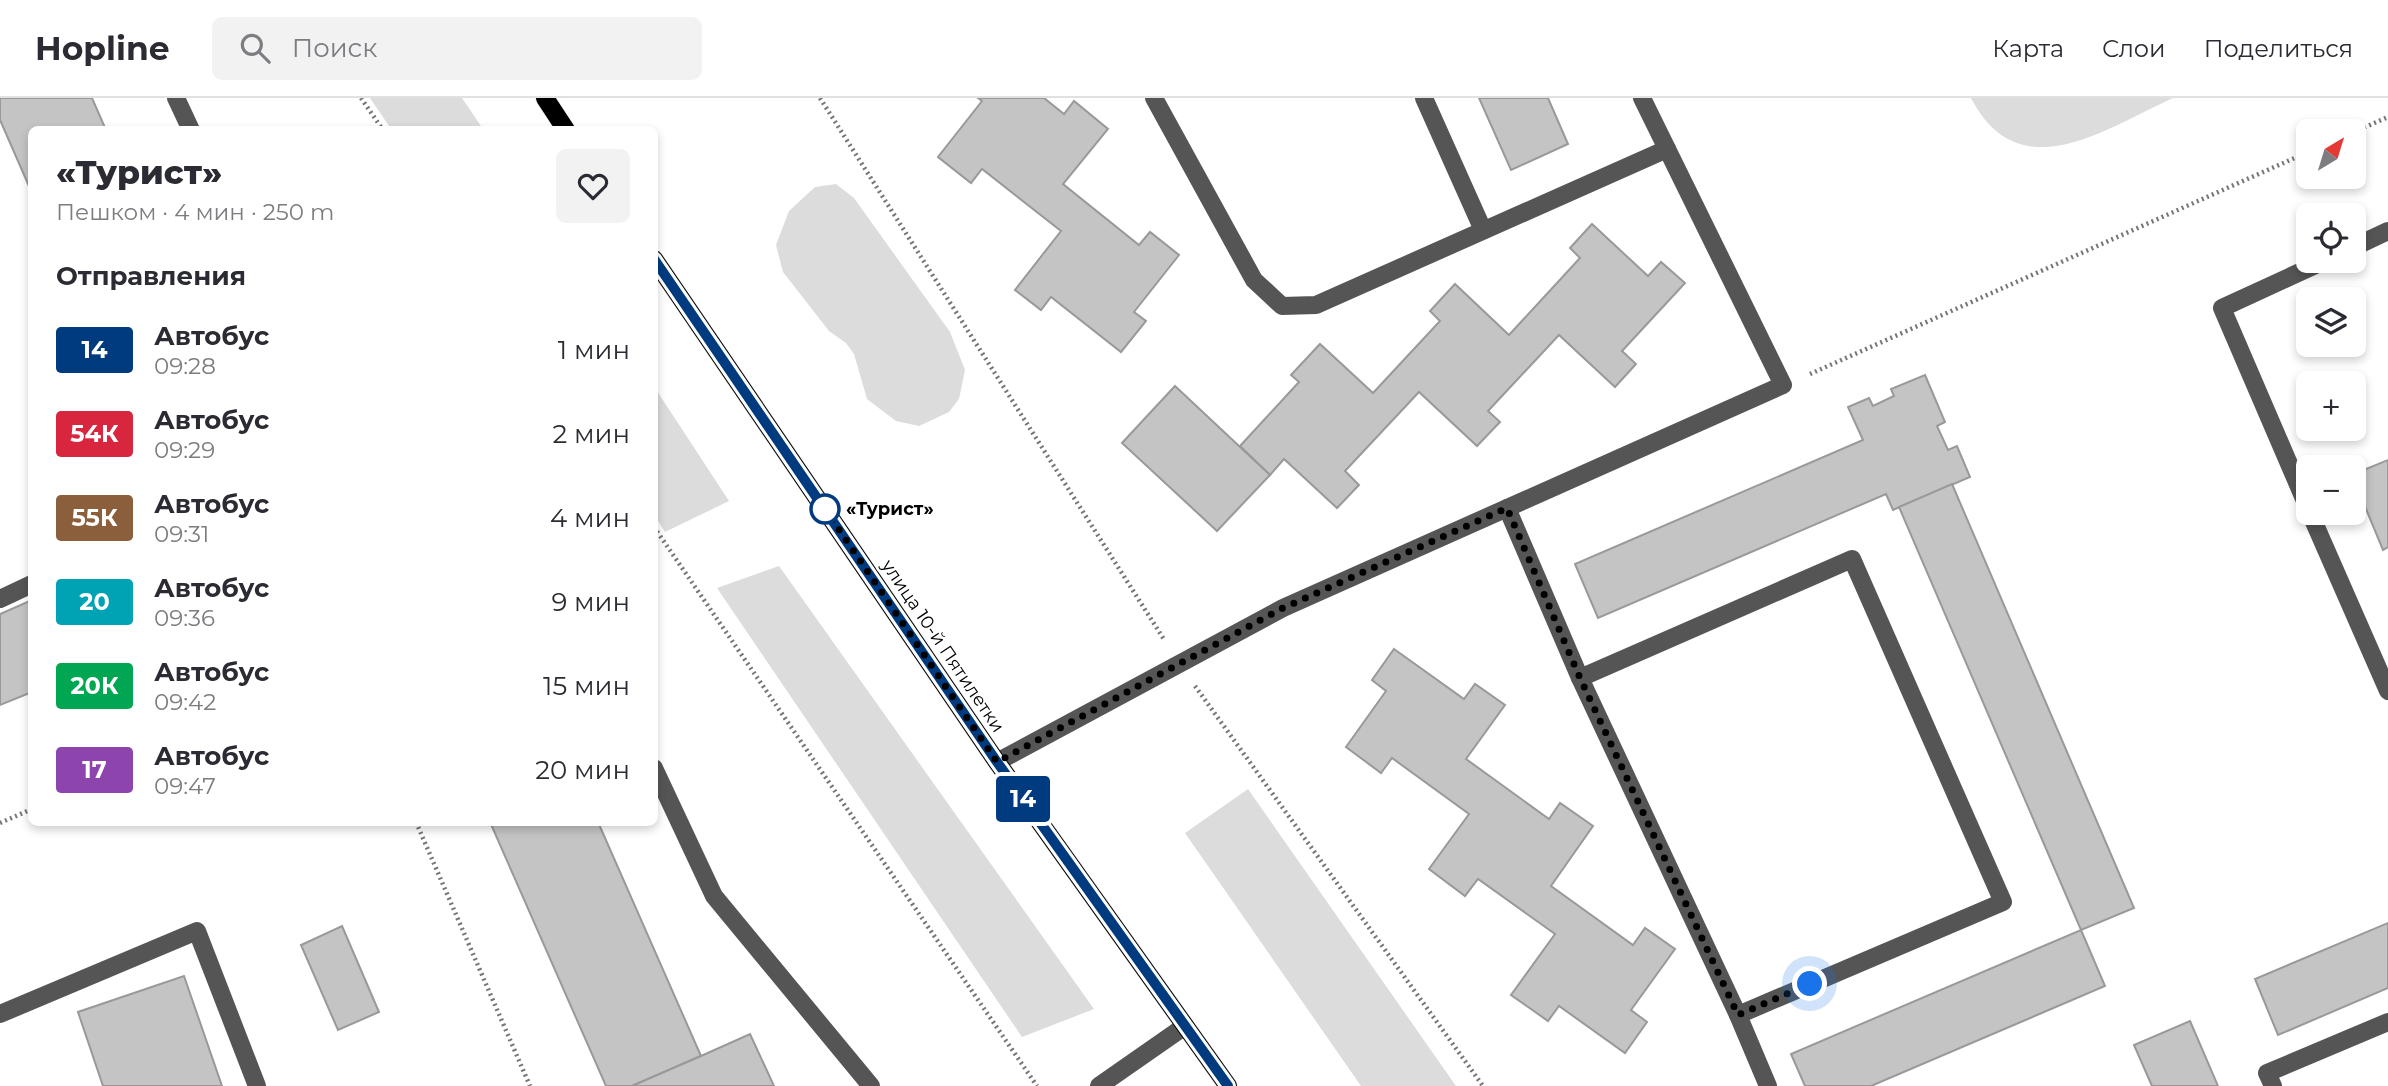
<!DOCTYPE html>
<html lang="ru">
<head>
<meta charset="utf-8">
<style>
  :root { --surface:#fff; --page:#f2f2f3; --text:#2b2b33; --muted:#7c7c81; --line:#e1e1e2 }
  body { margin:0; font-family:Montserrat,sans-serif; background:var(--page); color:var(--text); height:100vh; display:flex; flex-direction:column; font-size:26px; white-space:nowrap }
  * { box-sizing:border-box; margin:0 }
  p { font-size:23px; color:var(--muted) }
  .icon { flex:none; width:38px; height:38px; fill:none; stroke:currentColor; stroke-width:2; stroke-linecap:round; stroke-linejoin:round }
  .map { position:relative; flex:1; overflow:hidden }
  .panel { position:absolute; left:28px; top:28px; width:630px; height:700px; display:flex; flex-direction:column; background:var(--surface); border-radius:10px; box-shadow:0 4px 10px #0003 }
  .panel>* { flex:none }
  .badge { padding:0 14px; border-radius:5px; font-size:24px; line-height:46px }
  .needle { width:46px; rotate:38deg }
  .fabs { position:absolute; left:2296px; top:21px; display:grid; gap:14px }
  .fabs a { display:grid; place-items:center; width:70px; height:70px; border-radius:10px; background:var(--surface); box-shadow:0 4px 10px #0003; font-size:35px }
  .you { position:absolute; width:35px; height:35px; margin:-18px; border:5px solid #fff; border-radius:50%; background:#1a73e8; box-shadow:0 0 0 10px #1a73e833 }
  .map>.badge { position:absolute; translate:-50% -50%; box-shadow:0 0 0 4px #fff }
  h2 { padding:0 28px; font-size:26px; line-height:63px }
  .round { display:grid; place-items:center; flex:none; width:74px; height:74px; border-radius:10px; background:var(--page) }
  .headline { display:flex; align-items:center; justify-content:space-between; height:119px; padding:0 28px }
  h1 { font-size:33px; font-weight:800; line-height:52px }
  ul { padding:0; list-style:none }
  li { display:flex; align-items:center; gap:21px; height:84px; padding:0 28px }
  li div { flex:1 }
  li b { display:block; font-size:26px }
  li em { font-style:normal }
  li .badge { min-width:77px; font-weight:700; text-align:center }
  header { display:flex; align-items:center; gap:42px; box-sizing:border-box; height:98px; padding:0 35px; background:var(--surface); border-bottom:2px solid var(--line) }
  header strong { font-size:33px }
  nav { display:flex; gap:38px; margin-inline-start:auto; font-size:24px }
  .search { width:490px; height:63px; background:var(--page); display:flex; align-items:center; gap:18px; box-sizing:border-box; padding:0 24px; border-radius:10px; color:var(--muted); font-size:26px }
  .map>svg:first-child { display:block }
  .green { fill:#dcdcdc }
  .building { fill:#c4c4c4; stroke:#999; stroke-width:2 }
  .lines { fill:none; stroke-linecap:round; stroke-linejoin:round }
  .major-casing { stroke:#dbdbdb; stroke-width:19 }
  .path { stroke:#777; stroke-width:4.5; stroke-dasharray:2 3.5; stroke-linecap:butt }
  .minor { stroke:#555; stroke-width:18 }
  .major { stroke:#000; stroke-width:18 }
  .line-casing { stroke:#fff; stroke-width:16 }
  .line { stroke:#003b80; stroke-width:10 }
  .walk { stroke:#000; stroke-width:7; stroke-dasharray:0 12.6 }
  .stop-dot { fill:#fff; stroke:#003b80; stroke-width:3.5 }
  .labels { text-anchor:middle; stroke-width:5; stroke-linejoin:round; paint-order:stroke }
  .stop-label { font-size:18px; font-weight:bold; fill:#000; stroke:#fff; text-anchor:start }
  .street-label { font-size:18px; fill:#000; stroke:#fff }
</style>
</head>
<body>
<header>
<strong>Hopline</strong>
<div class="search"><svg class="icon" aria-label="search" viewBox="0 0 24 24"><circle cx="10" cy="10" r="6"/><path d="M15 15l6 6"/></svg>Поиск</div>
<nav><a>Карта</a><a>Слои</a><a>Поделиться</a></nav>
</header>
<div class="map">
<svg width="2388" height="988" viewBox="0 0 2388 988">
  <rect width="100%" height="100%" fill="#fff"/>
  <g class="green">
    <polygon points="370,0 462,0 483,31 391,31"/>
    <path d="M1971 0H2173C2105 31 2019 93 1971 0Z"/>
    <polygon points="836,86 854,100 950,234 965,272 959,301 949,314 919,328 896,323 867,301 854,256 846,245 829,233 783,174 776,147 789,113 815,89"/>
    <polygon points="655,290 729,403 665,434 655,418"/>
    <polygon points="779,468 1094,911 1022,939 717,490"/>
    <polygon points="1248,691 1456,988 1361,988 1185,735"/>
  </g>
  <g class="building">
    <polygon points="0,0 92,0 106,32 32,32 32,95 0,22"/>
    <polygon points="978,0 1044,0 1064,16 1074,3 1108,31 1063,86 1139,147 1150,134 1179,157 1134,214 1146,223 1121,254 1051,199 1041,212 1015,192 1061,133 982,71 971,85 938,59 982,3"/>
    <polygon points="1479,0 1548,0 1568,46 1511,72"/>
    <polygon points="1592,126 1648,178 1661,164 1685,185 1622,253 1636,266 1615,289 1559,237 1488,313 1500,324 1477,348 1419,294 1345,373 1359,387 1337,410 1284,361 1270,377 1240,348 1299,284 1291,277 1320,246 1373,295 1440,223 1430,213 1455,186 1509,237 1580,160 1570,150"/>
    <polygon points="1925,277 1945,324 1937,328 1948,352 1957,348 1970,379 1893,412 1886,396 1598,520 1575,466 1863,342 1848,309 1869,300 1873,308 1894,298 1891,291"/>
    <polygon points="1175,288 1270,377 1217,433 1122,345"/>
    <polygon points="2388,362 2388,449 2383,452 2354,382 2354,376"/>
    <polygon points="1952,386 2134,810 2081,832 1899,409"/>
    <polygon points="32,502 32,594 0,607 0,516"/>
    <polygon points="1394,551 1464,601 1475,586 1505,607 1466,661 1549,721 1560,705 1593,728 1551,788 1633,847 1645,830 1675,851 1631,912 1647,924 1625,955 1559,908 1548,923 1511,897 1555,836 1478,781 1465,798 1429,771 1469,716 1392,660 1381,675 1346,649 1386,593 1372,582"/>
    <polygon points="490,724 598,724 701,958 632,988 606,988"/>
    <polygon points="2388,825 2388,890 2278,937 2255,881"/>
    <polygon points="342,828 379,914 338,932 301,847"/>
    <polygon points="2081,832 2105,888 1871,988 1805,988 1791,956"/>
    <polygon points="184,878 222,988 103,988 78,914"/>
    <polygon points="2190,923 2218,988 2152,988 2134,947"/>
    <polygon points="750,936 774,988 632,988 701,958"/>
  </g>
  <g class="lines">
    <g class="major-casing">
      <g id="major">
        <polyline points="545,0 566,32"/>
        <polyline points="654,161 997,664 1228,988"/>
      </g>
    </g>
    <g class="path">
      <polyline points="361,0 383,32"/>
      <polyline points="820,0 1165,543"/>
      <polyline points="2354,34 2388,19"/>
      <polyline points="1810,276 2308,54"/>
      <polyline points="654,429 1037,988"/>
      <polyline points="1195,588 1483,988"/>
      <polyline points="416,724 530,988"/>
      <polyline points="0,725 32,711"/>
    </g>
    <g class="minor">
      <polyline points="176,0 191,32"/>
      <polyline points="1154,0 1254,182 1282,208 1316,207 1667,51"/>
      <polyline points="1424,0 1483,132"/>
      <polyline points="2354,149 2388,133"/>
      <polyline points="1507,410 1580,580 1852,461 2003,804 1738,917"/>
      <polyline points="2308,410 2222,210 2324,163"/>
      <polyline points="2310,415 2388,593"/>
      <polyline points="0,501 32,486"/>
      <polyline points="1580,580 1738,917 1768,988"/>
      <polyline points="997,664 1283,510 1783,287 1642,0"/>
      <polyline points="654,670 714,798 871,988"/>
      <polyline points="0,916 197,833 257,988"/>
      <polyline points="1099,988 1185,928"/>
      <polyline points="2273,988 2267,975 2388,924"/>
    </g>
    <use href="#major" class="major"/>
  </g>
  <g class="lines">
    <g class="line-casing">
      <polyline id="line" points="654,161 997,664 1228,988"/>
    </g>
    <use href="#line" class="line"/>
    <polyline class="walk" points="825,411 997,664 1283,510 1507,410 1580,580 1738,917 1810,886"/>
  </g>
  <circle class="stop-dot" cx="825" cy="411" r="14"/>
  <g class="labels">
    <g class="stop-label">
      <text x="846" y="417">«Турист»</text>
    </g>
    <g class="street-label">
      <text transform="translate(943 548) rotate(56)" y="6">улица 10-й Пятилетки</text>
    </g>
  </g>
</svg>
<div class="fabs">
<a><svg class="needle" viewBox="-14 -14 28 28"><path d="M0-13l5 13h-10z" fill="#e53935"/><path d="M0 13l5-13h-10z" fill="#7c7c81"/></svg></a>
<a><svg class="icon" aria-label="locate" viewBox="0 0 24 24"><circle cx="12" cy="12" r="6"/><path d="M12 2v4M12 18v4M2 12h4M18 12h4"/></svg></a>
<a><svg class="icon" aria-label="layers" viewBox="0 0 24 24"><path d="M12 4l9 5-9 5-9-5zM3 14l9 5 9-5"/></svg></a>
<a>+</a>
<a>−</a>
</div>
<div class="you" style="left:1810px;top:886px"></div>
<b class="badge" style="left:1023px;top:701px;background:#003b80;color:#fff">14</b>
<section class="panel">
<div class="headline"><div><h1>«Турист»</h1><p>Пешком · 4 мин · 250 m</p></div><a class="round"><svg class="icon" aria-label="heart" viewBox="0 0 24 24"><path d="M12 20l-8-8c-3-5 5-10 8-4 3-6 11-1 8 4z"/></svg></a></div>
<h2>Отправления</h2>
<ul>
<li><span class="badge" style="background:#003b80;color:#fff">14</span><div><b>Автобус</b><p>09:28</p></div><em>1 мин</em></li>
<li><span class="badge" style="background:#d7263d;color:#fff">54К</span><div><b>Автобус</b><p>09:29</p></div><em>2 мин</em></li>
<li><span class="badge" style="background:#8b5e3c;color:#fff">55К</span><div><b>Автобус</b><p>09:31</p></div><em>4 мин</em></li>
<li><span class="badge" style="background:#00a3b4;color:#fff">20</span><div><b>Автобус</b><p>09:36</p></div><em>9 мин</em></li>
<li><span class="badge" style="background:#00a651;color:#fff">20К</span><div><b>Автобус</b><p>09:42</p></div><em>15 мин</em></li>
<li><span class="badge" style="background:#8e44ad;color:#fff">17</span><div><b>Автобус</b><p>09:47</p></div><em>20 мин</em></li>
</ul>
</section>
</div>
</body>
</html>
